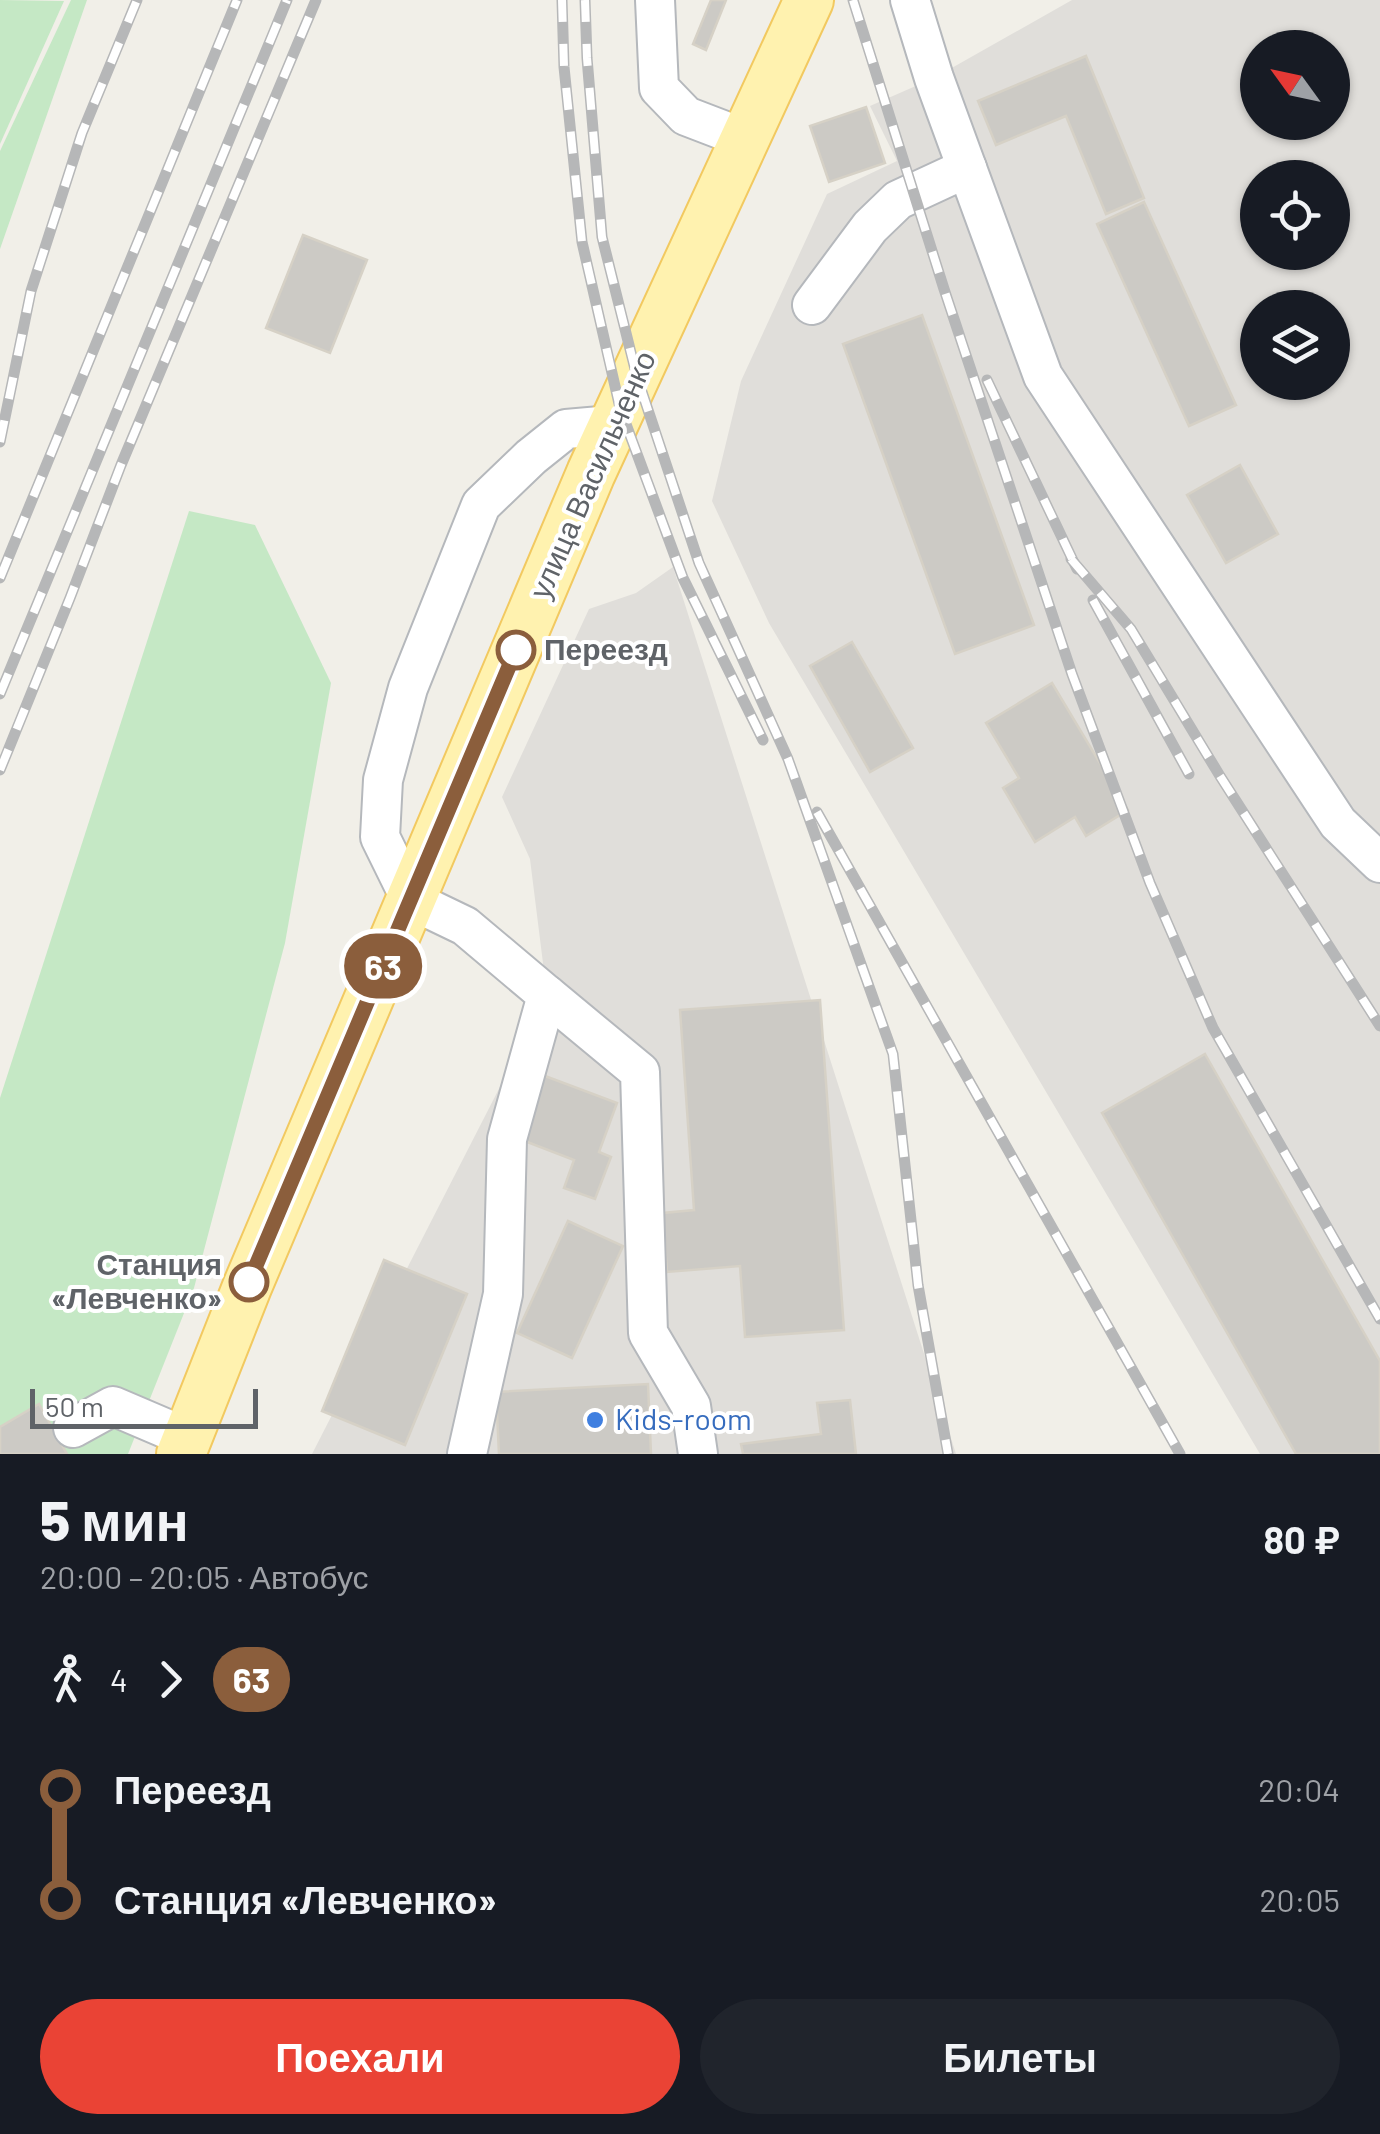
<!DOCTYPE html>
<html lang="ru">
<head>
<meta charset="utf-8">
<style>
  :root { --surface:#171b24; --page:#20242c; --text:#f1f3f6; --muted:#9ea1a6; --accent:#ea4335 }
  body { margin:0; font-family:Barlow,sans-serif; background:var(--page); color:var(--text); height:100vh; display:flex; flex-direction:column; font-size:38px; white-space:nowrap }
  * { box-sizing:border-box; margin:0 }
  p { font-size:32px; color:var(--muted) }
  .icon { flex:none; width:55px; height:55px; fill:none; stroke:currentColor; stroke-width:2; stroke-linecap:round; stroke-linejoin:round }
  .map { position:relative; height:1454px; overflow:hidden }
  .sheet { display:flex; flex-direction:column; background:var(--surface); flex:1 }
  .sheet>* { flex:none }
  .badge { padding:0 20px; border-radius:32px; font-size:35px; line-height:65px }
  .needle { width:65px; rotate:303deg }
  .fabs { position:absolute; left:1240px; top:30px; display:grid; gap:20px }
  .fabs a { display:grid; place-items:center; width:110px; height:110px; border-radius:50%; background:var(--surface); box-shadow:0 2px 8px #0004; font-size:50px }
  .scale { position:absolute; left:30px; bottom:25px; width:228px; box-sizing:border-box; padding-left:10px; border:5px solid #5f6368; border-top:0; font-size:28px; line-height:35px; white-space:nowrap; color:#5f6368; -webkit-text-stroke:8px #fff; paint-order:stroke }
  .map>.badge { position:absolute; translate:-50% -50%; box-shadow:0 0 0 5px #fff }
  .legs { display:flex; align-items:center; gap:15px; height:110px; padding:0 40px; font-size:32px }
  .legs p { margin-inline-start:auto }
  .summary { display:flex; align-items:center; justify-content:space-between; height:170px; padding:0 40px }
  h1 { font-size:55px; font-weight:800; line-height:75px }
  .action { display:flex; gap:20px; margin-top:auto; padding:20px 40px }
  .action a { flex:1; height:115px; border-radius:60px; background:var(--accent); color:#fff; font-size:40px; font-weight:800; line-height:115px; text-align:center }
  .action a+a { background:var(--page); color:var(--text) }
  ul { padding:0 40px; list-style:none }
  li { display:flex; align-items:center; gap:35px; height:110px; font-size:38px }
  li i { display:grid; place-items:center; width:15px; height:100%; margin:0 12px; background:currentColor }
  li i::after { content:''; width:25px; height:25px; margin:-12px; border:8px solid; border-radius:50%; background:var(--surface) }
  li p { margin-inline-start:auto }
  li:first-child i { background:linear-gradient(#0000 50%,currentColor 0) }
  li:last-child i { background:linear-gradient(currentColor 50%,#0000 0) }
  .map>svg:first-child { display:block }
  .industrial { fill:#e0deda; fill-rule:evenodd }
  .green { fill:#c5e8c5 }
  .building { fill:#cccac5; stroke:#d6d1c6; stroke-width:2.5 }
  .lines { fill:none; stroke-linecap:round; stroke-linejoin:round }
  .minor-casing { stroke:#b5b8bc; stroke-width:42 }
  .major-casing { stroke:#f2c960; stroke-width:52 }
  .minor { stroke:#fff; stroke-width:38 }
  .major { stroke:#fff2af; stroke-width:48 }
  .rail-casing { stroke:#b6b7b8; stroke-width:11 }
  .rail { stroke:#fff; stroke-width:8; stroke-dasharray:22; stroke-linecap:butt }
  .line-1-casing { stroke:#fff; stroke-width:22 }
  .line-1 { stroke:#8b5e3c; stroke-width:15 }
  .stop-1-dot { fill:#fff; stroke:#8b5e3c; stroke-width:5 }
  .shop-dot { fill:#3f7fe0; stroke:#fff; stroke-width:4 }
  .labels { text-anchor:middle; stroke-width:8; stroke-linejoin:round; paint-order:stroke }
  .street-label { font-size:30px; fill:#5f6368; stroke:#fff }
  .stop-label { font-size:30px; font-weight:bold; fill:#5f6368; stroke:#fff; text-anchor:start }
  .shop-label { font-size:30px; fill:#366cbe; stroke:#fff; text-anchor:start }
</style>
</head>
<body>
<div class="map">
<svg width="1380" height="1454" viewBox="0 0 1380 1454">
  <rect width="100%" height="100%" fill="#f1efe8"/>
  <g class="industrial">
    <path d="M1072 0H1380V1454H1260L769 623 712 501 741 381 827 194 897 161 870 106 934 78ZM1258 48H1332V122H1258ZM1258 178H1332V252H1258ZM1258 308H1332V382H1258Z"/>
    <polygon points="673,567 956,1454 312,1454 547,995 530,859 502,797 589,609 636,593"/>
  </g>
  <g class="green">
    <polygon points="0,0 64,1 0,144"/>
    <polygon points="71,0 87,0 0,249 0,151"/>
    <polygon points="189,511 255,525 331,683 285,943 194,1288 128,1454 0,1454 0,1098"/>
  </g>
  <g class="building">
    <polygon points="711,0 726,0 706,50 693,44"/>
    <polygon points="1086,56 1144,198 1106,214 1066,116 996,145 978,101"/>
    <polygon points="866,107 885,163 829,182 810,126"/>
    <polygon points="1144,202 1236,405 1189,426 1097,224"/>
    <polygon points="303,235 367,260 330,353 266,328"/>
    <polygon points="922,315 1034,625 955,654 843,344"/>
    <polygon points="1240,465 1278,534 1226,563 1187,495"/>
    <polygon points="852,642 913,748 870,772 810,666"/>
    <polygon points="1052,683 1128,810 1086,836 1075,817 1035,842 1003,788 1019,778 986,723"/>
    <polygon points="820,1000 844,1330 745,1337 740,1266 667,1272 663,1213 694,1210 680,1010"/>
    <polygon points="1205,1054 1380,1361 1380,1454 1296,1454 1102,1113"/>
    <polygon points="545,1076 617,1103 599,1152 611,1157 595,1199 564,1188 574,1160 522,1140"/>
    <polygon points="568,1221 623,1246 572,1358 517,1333"/>
    <polygon points="384,1260 467,1294 405,1445 322,1411"/>
    <polygon points="648,1384 651,1454 499,1454 496,1392"/>
    <polygon points="850,1400 856,1454 743,1454 741,1444 821,1434 817,1403"/>
    <polygon points="39,1404 67,1454 0,1454 0,1427"/>
  </g>
  <g class="lines">
    <g class="minor-casing">
      <g id="minor">
        <polyline points="655,0 659,88 686,116 746,139"/>
        <polyline points="910,0 934,78 1043,376 1338,823 1380,863"/>
        <polyline points="812,305 870,227 898,200 967,168"/>
        <polyline points="547,995 640,1072 648,1333 691,1406 698,1454"/>
        <polyline points="73,1428 113,1406 188,1438"/>
        <polyline points="467,1454 503,1294 507,1139 547,995 465,926 411,900 380,837 383,780 408,688 481,505 531,457 566,429 612,425"/>
      </g>
    </g>
    <g class="major-casing">
      <polyline id="major" points="181,1454 247,1287 591,473 809,0"/>
    </g>
    <use href="#minor" class="minor"/>
    <use href="#major" class="major"/>
    <g class="rail-casing">
      <g id="rail">
        <polyline points="562,0 564,67 582,242 620,408 683,578 763,740"/>
        <polyline points="585,0 587,58 602,237 637,377 699,563 788,759 893,1054 918,1285 948,1454"/>
        <polyline points="853,0 944,289 1072,674 1150,883 1213,1028 1380,1319"/>
        <polyline points="987,380 1077,569"/>
        <polyline points="0,442 31,291 82,133 137,0"/>
        <polyline points="1071,559 1131,629 1220,776 1380,1026"/>
        <polyline points="0,578 237,0"/>
        <polyline points="1093,600 1189,774"/>
        <polyline points="0,694 287,0"/>
        <polyline points="0,770 70,598 121,465 316,0"/>
        <polyline points="817,812 1180,1454"/>
      </g>
    </g>
    <use href="#rail" class="rail"/>
  </g>
  <g class="lines">
    <g class="line-1-casing">
      <polyline id="line-1" points="249,1282 516,650"/>
    </g>
    <use href="#line-1" class="line-1"/>
  </g>
  <g class="stop-1-dot">
    <circle cx="516" cy="650" r="18"/>
    <circle cx="249" cy="1282" r="18"/>
  </g>
  <circle class="shop-dot" cx="595" cy="1420" r="10"/>
  <g class="labels">
    <g class="street-label">
      <text transform="translate(593 475) rotate(-66)" y="10">улица Васильченко</text>
    </g>
    <g class="stop-label">
      <text x="544" y="660">Переезд</text>
      <text x="222" y="1275" text-anchor="end">Станция<tspan x="222" dy="34">«Левченко»</tspan></text>
    </g>
    <g class="shop-label">
      <text x="615" y="1430">Kids-room</text>
    </g>
  </g>
</svg>
<div class="fabs">
<a><svg class="needle" viewBox="-14 -14 28 28"><path d="M0-13l5 13h-10z" fill="#e53935"/><path d="M0 13l5-13h-10z" fill="#9ea1a6"/></svg></a>
<a><svg class="icon" aria-label="locate" viewBox="0 0 24 24"><circle cx="12" cy="12" r="6"/><path d="M12 2v4M12 18v4M2 12h4M18 12h4"/></svg></a>
<a><svg class="icon" aria-label="layers" viewBox="0 0 24 24"><path d="M12 4l9 5-9 5-9-5zM3 14l9 5 9-5"/></svg></a>
</div>
<div class="scale">50 m</div>
<b class="badge" style="left:383px;top:966px;background:#8b5e3c;color:#fff">63</b>
</div>
<section class="sheet">
<div class="summary"><div><h1>5 мин</h1><p>20:00 – 20:05 · Автобус</p></div><b>80 ₽</b></div>
<div class="legs"><svg class="icon" aria-label="walk" viewBox="0 0 24 24"><circle cx="13" cy="4" r="2"/><path d="M13 8l-2 6 4 7M11 14l-3 7M7 12l3-4h3l4 4"/></svg>4<svg class="icon" aria-label="forward" viewBox="0 0 24 24"><path d="M9 5l7 7-7 7"/></svg><b class="badge" style="background:#8b5e3c;color:#fff">63</b></div>
<ul>
<li><i style="color:#8b5e3c"></i><b>Переезд</b><p>20:04</p></li>
<li><i style="color:#8b5e3c"></i><b>Станция «Левченко»</b><p>20:05</p></li>
</ul>
<div class="action"><a>Поехали</a><a>Билеты</a></div>
</section>
</body>
</html>
